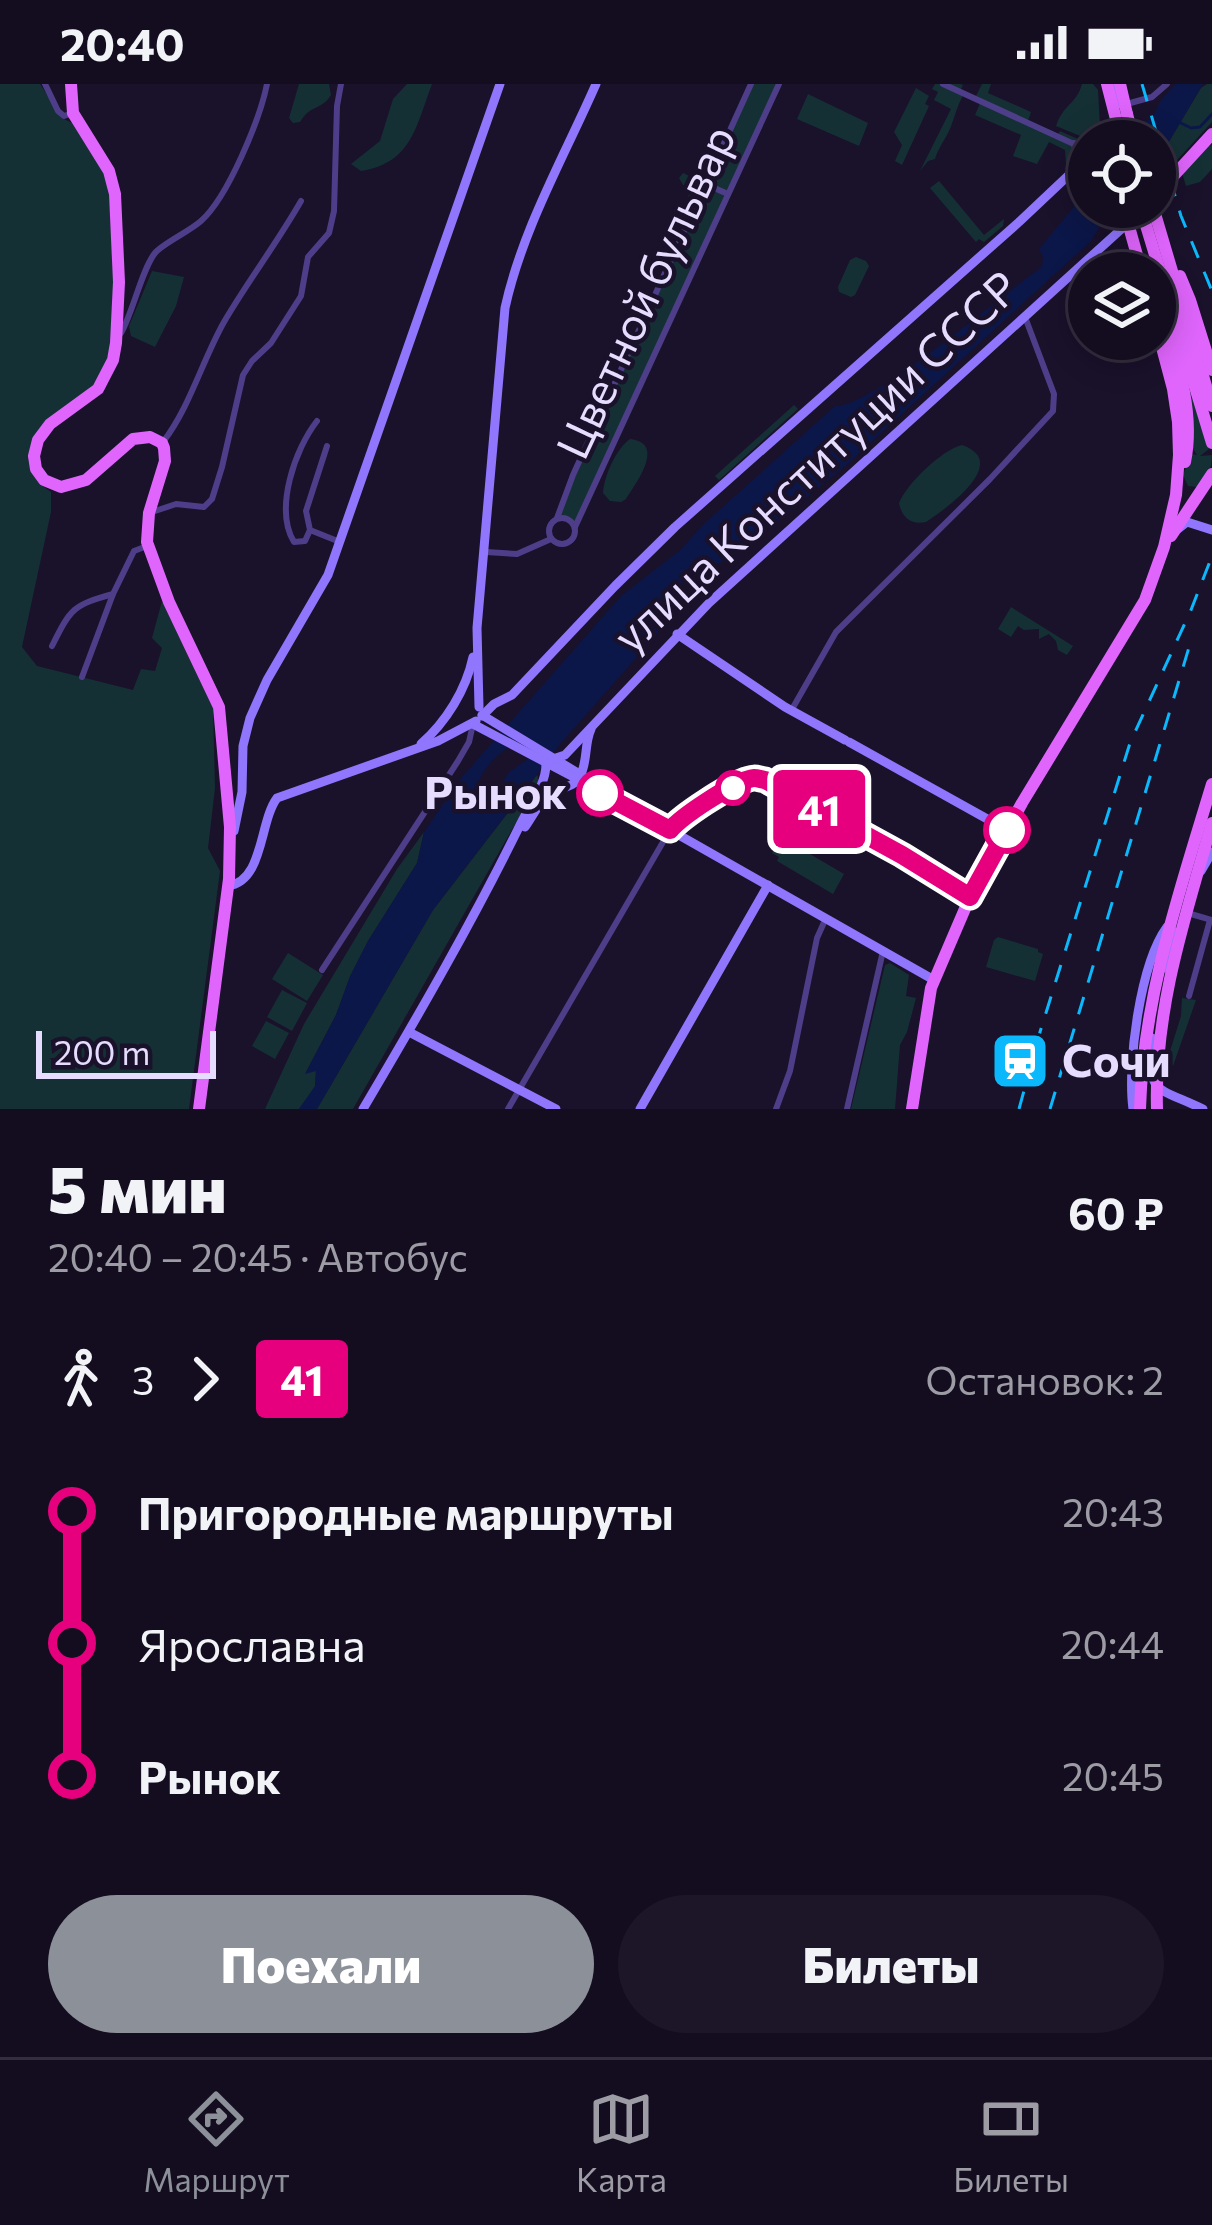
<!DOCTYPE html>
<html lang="ru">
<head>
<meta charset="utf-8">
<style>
  :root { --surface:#140d20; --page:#1d1629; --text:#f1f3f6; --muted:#9d9ca5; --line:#332d3e; --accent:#8c9099 }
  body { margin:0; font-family:Commissioner,sans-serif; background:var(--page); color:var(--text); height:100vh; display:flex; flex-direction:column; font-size:45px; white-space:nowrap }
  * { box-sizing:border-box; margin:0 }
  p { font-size:39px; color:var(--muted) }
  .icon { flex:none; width:66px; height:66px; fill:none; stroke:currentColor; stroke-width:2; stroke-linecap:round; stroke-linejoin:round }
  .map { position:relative; height:1025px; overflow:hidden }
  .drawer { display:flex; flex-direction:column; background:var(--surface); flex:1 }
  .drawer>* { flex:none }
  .badge { padding:0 24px; border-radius:9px; font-size:42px; line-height:78px }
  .fabs { position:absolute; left:1068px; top:36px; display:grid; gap:24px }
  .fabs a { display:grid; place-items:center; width:108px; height:108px; border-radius:50%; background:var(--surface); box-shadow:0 6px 30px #0003,0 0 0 3px var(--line); font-size:60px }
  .scale { position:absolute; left:36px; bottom:30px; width:180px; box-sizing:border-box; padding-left:12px; border:6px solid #e6dcfe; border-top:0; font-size:33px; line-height:42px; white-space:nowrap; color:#e6dcfe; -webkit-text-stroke:9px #1a112b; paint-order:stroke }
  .map>.badge { position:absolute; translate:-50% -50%; box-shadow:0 0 0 6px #fff }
  .legs { display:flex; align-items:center; gap:18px; height:132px; padding:0 48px; font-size:39px }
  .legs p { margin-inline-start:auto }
  .summary { display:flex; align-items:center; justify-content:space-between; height:204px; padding:0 48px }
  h1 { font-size:66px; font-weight:800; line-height:90px }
  .action { display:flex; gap:24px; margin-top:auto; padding:24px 48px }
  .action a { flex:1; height:138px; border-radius:72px; background:var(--accent); color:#fff; font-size:48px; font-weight:800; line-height:138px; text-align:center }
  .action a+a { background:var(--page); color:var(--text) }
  ul { padding:0 48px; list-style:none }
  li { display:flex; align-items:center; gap:42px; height:132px; font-size:45px }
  li i { display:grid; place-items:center; width:18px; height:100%; margin:0 15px; background:currentColor }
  li i::after { content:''; width:30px; height:30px; margin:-15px; border:9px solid; border-radius:50%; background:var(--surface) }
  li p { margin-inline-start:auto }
  li:first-child i { background:linear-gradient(#0000 50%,currentColor 0) }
  li:last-child i { background:linear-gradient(currentColor 50%,#0000 0) }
  .status { display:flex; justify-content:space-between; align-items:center; height:84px; padding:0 60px; background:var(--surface); direction:ltr }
  .status svg { height:33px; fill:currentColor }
  .dock { display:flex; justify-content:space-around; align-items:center; height:168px; border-top:3px solid var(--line); background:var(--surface); font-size:33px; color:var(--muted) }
  .dock a { display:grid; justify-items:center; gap:6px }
  .dock .selected { color:var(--accent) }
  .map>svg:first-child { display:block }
  .green { fill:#153035 }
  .water { fill:#0c1749; fill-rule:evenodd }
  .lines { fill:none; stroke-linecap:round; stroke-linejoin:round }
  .stream { stroke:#0c1749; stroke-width:3 }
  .street { stroke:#4e3e89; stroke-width:6 }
  .secondary { stroke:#9075fd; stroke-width:9 }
  .primary { stroke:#df65fc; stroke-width:12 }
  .rail { stroke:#0bb8fb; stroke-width:3; stroke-dasharray:18 15; stroke-linecap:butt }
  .primary-bridge { stroke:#df65fc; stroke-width:12 }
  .line-1-casing { stroke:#fff; stroke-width:27 }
  .line-1 { stroke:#e6007e; stroke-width:18 }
  .stop-1-dot { fill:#fff; stroke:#e6007e; stroke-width:6 }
  .labels { text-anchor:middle; stroke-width:9; stroke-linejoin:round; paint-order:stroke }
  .street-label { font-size:45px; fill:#e6dcfe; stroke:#1a112b }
  .stop-label { font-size:45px; font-weight:bold; fill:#e6dcfe; stroke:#1a112b; text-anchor:end }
  .poi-label { font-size:45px; font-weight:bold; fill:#e6dcfe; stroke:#1a112b; text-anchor:start }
</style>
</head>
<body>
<div class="status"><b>20:40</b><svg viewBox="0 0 49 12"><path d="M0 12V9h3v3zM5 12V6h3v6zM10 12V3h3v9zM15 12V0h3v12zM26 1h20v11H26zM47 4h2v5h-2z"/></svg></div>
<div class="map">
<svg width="1212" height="1025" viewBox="0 0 1212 1025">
  <rect width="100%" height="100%" fill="#1a112b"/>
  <g class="green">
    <path d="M0 0H40L62 34 72 39 104 89 108 99C111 152 126 253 97 298 86 315 55 334 38 347L41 401 51 408V428L22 563 37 582 133 606 141 585 155 587 162 564 152 554 162 517 213 624 215 704 208 764 220 787 189 1025H0Z"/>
    <path d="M299 0H329L331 11C322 26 311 20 300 38L293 39 289 34Z"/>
    <path d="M407 0H432C416 42 412 79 361 87L351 80 380 57 393 15Z"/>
    <polygon points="751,0 779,0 575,443 568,435 557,434 695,121 686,117 691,105 683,101 679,94 683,89 706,100"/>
    <path d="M935 0H960L963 1 960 7 964 10C956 23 955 34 949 47 944 57 938 65 935 75L928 77 920 87 951 25 934 16 938 8 932 5Z"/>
    <polygon points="982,0 991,0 988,9 1031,28 1028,37 1058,50 1060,47 1087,59 1074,57 1076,63 1071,87 1066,81 1065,66 1049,58 1037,80 1013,72 1021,51 975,31 981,17 975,14"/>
    <path d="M1082 0H1093L1098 6 1100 42 1098 47 1094 46 1097 49 1092 56 1086 49 1085 54 1056 42C1064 19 1076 21 1082 0Z"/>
    <polygon points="1207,0 1212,0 1212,38 1155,100 1155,81 1201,4"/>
    <polygon points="916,4 929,12 925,20 929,22 902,81 895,77 902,61 894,48"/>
    <polygon points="808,10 868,39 859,62 797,35"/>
    <polygon points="1212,61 1212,85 1200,98 1186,102 1182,89 1206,63"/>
    <polygon points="939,97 984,151 1004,135 1003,142 984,158 979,155 976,158 930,104"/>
    <polygon points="856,173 866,177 869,182 855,211 851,213 839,208 838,203 850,176"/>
    <polygon points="152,187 184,193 176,222 155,263 131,252 129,242"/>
    <polygon points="1183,287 1209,365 1200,372 1212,371 1211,382 1197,403 1188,402 1183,391 1191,370 1197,371 1192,363"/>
    <polygon points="794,321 798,325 719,396 715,392"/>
    <path d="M630 355C666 359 637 398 626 415L621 418 610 417 603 409C604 392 616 365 630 355Z"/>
    <path d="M962 361C1011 378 947 424 926 438 911 441 902 434 899 419 907 399 942 366 962 361Z"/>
    <polygon points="1011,523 1073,562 1067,571 1058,566 1056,557 1049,550 1039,555 1039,545 1024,546 1018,542 1011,553 998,545"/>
    <polygon points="537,691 539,698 353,1025 317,1025 433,826"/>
    <polygon points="424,748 417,779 368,857 350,893 336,931 306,988 316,986 315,1003 299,1025 265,1025 304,940 397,785"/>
    <polygon points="781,753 844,790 833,810 777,777 779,773 772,769"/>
    <polygon points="998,853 1038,865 1038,868 1043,870 1035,897 986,883 994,856"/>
    <polygon points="288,869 323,891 307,917 272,895"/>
    <polygon points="890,879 909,891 906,912 916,914 907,948 900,961 895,1025 851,1025 885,881"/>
    <polygon points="282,906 307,919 292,947 267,933"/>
    <polygon points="1182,914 1196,916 1173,982 1166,980 1181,932"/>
    <polygon points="266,937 289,949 275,975 252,962"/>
  </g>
  <g class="water">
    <polygon points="1176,0 1203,0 1155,81 1155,57 1121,57 1153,32 1161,16"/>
    <path d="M1089 87V123H1111L1091 157 845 382 731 475 695 487 656 524 651 532 658 549 561 659 433 826 317 1025H299L315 1002 316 987 305 990 336 931 350 892 368 857 417 779 424 748 462 693 621 512 679 467 705 439 835 322C872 324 1002 210 1042 183L1043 172 1039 165 1077 119ZM519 659 528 662 533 671 508 689 503 698 494 703 488 699 473 717 471 713C479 692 496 665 519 659Z"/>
  </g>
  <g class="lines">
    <polyline class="stream" points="1181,39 1191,44 1200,43 1212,30"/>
    <g class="street">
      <polyline points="45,0 58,27 64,32 73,29"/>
      <polyline points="943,0 1089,67"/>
      <polyline points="1123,21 1152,13 1167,0"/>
      <polyline points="1073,85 1076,71 1074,59"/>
      <polyline points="705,100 728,110"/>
      <path d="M121 249C133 228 142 185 155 169 162 160 190 147 201 137 228 113 260 35 267 0"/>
      <path d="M163 358C190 323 202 277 224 238 248 197 277 159 301 117"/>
      <polyline points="327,362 306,427 310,446 340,458"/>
      <polyline points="152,428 176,420 204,423 212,415 222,383 243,291 252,277 271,259 301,212 308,173 329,149 334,127 337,22 341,0"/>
      <circle cx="562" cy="447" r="13"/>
      <polyline points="557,434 573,391 751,0"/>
      <polyline points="575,443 779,0"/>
      <path d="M310 446 305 457 294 458C274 425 295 365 317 337"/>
      <polyline points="486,468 517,470 551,455"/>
      <path d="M52 562C71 524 73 521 113 510L134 467 147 462"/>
      <polyline points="82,593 113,510"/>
      <polyline points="791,627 836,548 990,395 1053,327 1054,310 1025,233"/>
      <polyline points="1184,828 1212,836"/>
      <polyline points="322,886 458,677 469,658 473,640"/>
      <polyline points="1189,912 1210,836"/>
      <polyline points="508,1025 670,746 679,736 747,696 760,694 776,701 969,812"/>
      <polyline points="776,1025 790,987 817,854 826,834"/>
      <polyline points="847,1025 883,867"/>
    </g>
    <g class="secondary">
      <polyline points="1114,0 1119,20"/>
      <polyline points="1102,57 1115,36"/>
      <polyline points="1178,445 1187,438 1212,446"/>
      <polyline points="677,550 785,623 845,656"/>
      <path d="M479 623 477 544 505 224C522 146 564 73 596 0"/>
      <polyline points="482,631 606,706"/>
      <polyline points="482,632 494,620 512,611 615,502 675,443 1019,138 1089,72"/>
      <polyline points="473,640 619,717 934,896"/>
      <polyline points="849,658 1007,746"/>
      <path d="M421 660C446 638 466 606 473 573"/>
      <polyline points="553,675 565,671 709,519 1128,139"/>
      <path d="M525 743C532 733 539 719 548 711 559 702 573 706 580 692 588 678 584 660 591 645"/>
      <polyline points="234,747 242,708 243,662 250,634 267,596 328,491 500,0"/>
      <polyline points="1201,787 1212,768"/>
      <path d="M228 802C264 797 259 738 277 714L438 657 476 637"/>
      <polyline points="1165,884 1175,848"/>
      <polyline points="409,948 556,1025"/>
      <path d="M1152 954C1147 1011 1155 1002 1203 1025"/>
      <path d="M363 1025C418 932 473 837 521 739 530 721 546 701 546 680"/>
      <polyline points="640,1025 768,801"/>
      <path d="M1133 1025C1127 980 1140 880 1167 843"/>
    </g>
    <g class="primary">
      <polyline points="71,0 73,29 109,87 115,110 119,198 116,259 113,276 98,305 50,340 38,356 34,372 36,385 44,396 61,403 86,396 133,355 150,353 162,359 164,364 165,377 149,429 147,458 169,518 219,623 230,743 229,795 199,1025"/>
      <polyline points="1127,30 1134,57"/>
      <polyline points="1116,35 1122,57"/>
      <polyline points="1155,112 1212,50"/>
      <polyline points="1153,123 1212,322"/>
      <polyline points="1145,138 1212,359"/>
      <polyline points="1142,189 1128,139 1145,123"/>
      <polyline points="1180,192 1190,216 1212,286"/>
      <path d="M1155 204C1170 259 1197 320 1185 378"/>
      <polyline points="1171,452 1212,390"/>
      <polyline points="912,1025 931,904 970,813 1022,719 1145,516 1164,463 1176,411 1179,371 1178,338 1173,305 1155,237"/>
    </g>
    <g class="rail">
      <polyline points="1142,0 1181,132 1212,207"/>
      <polyline points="1019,1025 1040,948 1130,659 1191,526 1212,472"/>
      <polyline points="1050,1025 1190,560"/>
    </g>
    <g class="primary-bridge">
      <polyline points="1107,0 1116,35"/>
      <polyline points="1120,0 1127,30"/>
      <polyline points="1141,123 1145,138"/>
      <path d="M1140 1025C1143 913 1180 806 1212 700"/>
      <path d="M1157 1025C1154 926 1185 833 1212 739"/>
    </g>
  </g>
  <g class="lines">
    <g class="line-1-casing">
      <path id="line-1" d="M600 709 670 746C683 731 727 703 746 696 755 693 755 694 765 696L902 771 970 813 1007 746"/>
    </g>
    <use href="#line-1" class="line-1"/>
  </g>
  <defs>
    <g id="station-square" transform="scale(3)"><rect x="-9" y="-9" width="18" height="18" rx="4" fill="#0bb8fb" stroke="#1a112b"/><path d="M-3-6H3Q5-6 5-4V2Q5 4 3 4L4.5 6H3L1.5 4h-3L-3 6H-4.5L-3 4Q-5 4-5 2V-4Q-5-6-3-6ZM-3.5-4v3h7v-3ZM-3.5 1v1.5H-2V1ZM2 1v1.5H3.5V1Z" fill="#fff"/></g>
  </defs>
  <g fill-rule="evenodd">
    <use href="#station-square" x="1020" y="977"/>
  </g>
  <g class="stop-1-dot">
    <circle cx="733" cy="704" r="15"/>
    <circle cx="600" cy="709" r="21"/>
    <circle cx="1007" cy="746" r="21"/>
  </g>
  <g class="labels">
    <g class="street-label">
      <text transform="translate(646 208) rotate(-65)" y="16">Цветной бульвар</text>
      <text transform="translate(816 378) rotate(-43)" y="16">улица Конституции СССР</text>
    </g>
    <g class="stop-label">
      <text x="567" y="725">Рынок</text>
    </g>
    <g class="poi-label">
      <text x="1062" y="993">Сочи</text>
    </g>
  </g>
</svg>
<div class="fabs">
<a><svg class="icon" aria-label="locate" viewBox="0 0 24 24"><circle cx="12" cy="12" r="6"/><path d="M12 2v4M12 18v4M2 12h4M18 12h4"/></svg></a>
<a><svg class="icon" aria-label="layers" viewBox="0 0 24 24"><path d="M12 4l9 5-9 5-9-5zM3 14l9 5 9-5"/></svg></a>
</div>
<div class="scale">200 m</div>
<b class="badge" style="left:819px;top:725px;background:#e6007e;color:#fff">41</b>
</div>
<section class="drawer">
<div class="summary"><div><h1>5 мин</h1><p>20:40 – 20:45 · Автобус</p></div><b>60 ₽</b></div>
<div class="legs"><svg class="icon" aria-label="walk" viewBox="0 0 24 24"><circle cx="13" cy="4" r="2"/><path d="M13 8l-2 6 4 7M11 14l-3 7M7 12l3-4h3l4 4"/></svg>3<svg class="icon" aria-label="forward" viewBox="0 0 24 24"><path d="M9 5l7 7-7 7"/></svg><b class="badge" style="background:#e6007e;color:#fff">41</b><p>Остановок: 2</p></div>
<ul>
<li><i style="color:#e6007e"></i><b>Пригородные маршруты</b><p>20:43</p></li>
<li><i style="color:#e6007e"></i><span>Ярославна</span><p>20:44</p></li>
<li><i style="color:#e6007e"></i><b>Рынок</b><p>20:45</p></li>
</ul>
<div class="action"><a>Поехали</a><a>Билеты</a></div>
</section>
<nav class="dock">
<a class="selected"><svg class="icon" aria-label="directions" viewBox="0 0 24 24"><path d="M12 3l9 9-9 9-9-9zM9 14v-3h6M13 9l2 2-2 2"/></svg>Маршрут</a>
<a><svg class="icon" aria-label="map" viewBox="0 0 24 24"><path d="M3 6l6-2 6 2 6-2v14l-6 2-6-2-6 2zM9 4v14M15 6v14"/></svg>Карта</a>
<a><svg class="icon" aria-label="tickets" viewBox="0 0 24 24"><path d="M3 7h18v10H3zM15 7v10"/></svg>Билеты</a>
</nav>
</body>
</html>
